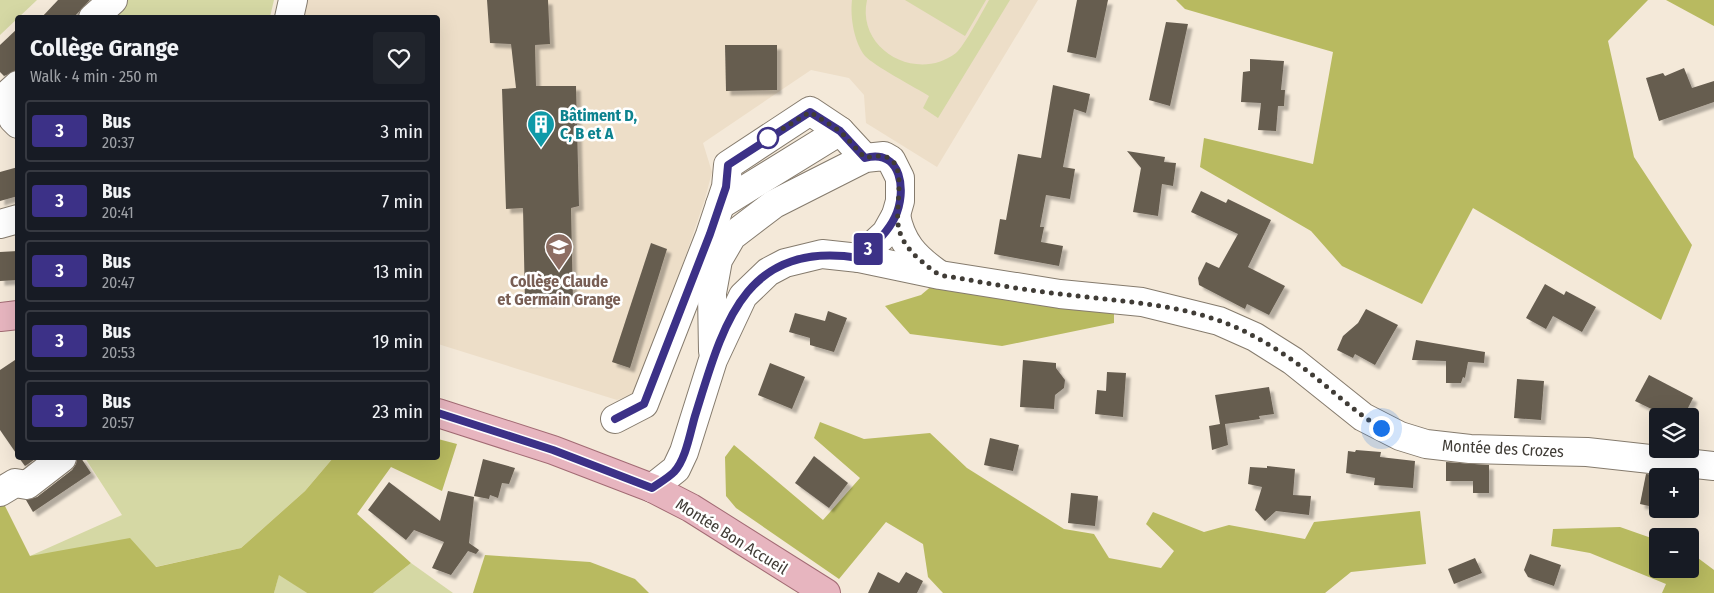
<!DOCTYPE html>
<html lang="en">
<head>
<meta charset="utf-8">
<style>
  :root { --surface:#171b24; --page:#20242c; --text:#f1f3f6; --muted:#9ea1a6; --line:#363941 }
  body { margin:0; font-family:"Fira Sans Condensed",sans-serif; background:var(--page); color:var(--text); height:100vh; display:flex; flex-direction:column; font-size:19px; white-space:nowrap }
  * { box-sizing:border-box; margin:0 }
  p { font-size:16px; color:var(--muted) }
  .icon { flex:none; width:28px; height:28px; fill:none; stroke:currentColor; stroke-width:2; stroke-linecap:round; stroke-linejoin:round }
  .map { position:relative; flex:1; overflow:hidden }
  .drawer { position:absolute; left:15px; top:15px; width:425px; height:445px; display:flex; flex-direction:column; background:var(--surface); border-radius:5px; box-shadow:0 5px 20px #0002 }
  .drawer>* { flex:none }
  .badge { padding:0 10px; border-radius:4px; font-size:18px; line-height:32px }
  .buttons { position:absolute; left:1649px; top:408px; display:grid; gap:10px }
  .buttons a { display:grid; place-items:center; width:50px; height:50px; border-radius:5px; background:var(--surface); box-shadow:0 5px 20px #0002; font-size:25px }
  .you { position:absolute; width:25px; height:25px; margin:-12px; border:4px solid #fff; border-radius:50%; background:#1a73e8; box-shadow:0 0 0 8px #1a73e833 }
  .map>.badge { position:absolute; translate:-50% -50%; box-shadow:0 0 0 2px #fff }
  .round { display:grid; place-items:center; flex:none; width:52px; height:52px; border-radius:5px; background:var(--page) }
  .summary { display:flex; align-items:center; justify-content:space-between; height:85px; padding:0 15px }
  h1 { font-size:24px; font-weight:700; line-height:38px }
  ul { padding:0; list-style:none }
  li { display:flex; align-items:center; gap:15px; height:62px; margin:0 10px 8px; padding:0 5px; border:2px solid var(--line); border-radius:5px }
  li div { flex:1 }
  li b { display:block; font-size:19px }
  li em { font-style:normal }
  li .badge { min-width:55px; font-weight:700; text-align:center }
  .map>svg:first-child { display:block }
  .built { fill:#eddec8 }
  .green { fill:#d5d8a4 }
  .forest { fill:#b8ba60 }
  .building { fill:#665d50; filter:url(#shadow) }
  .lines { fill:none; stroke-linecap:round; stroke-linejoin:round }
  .minor-casing { stroke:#857b6d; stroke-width:30 }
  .major-casing { stroke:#a26b74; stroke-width:30 }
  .minor { stroke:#fff; stroke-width:28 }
  .major { stroke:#e7b5bf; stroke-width:28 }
  .line-casing { stroke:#fff; stroke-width:11 }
  .line { stroke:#3c3187; stroke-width:8 }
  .walk { stroke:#403c36; stroke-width:5; stroke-dasharray:0 9 }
  .stop-dot { fill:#fff; stroke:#3c3187; stroke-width:2.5 }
  .labels { text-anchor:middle; stroke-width:5; stroke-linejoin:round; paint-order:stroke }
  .culture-label { font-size:16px; font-weight:bold; fill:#0d838f; stroke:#fff; text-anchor:start }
  .education-label { font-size:16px; font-weight:bold; fill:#785e54; stroke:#fff }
  .street-label { font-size:16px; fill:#403c36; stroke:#fff }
</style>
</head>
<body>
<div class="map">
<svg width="1714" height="593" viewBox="0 0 1714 593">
  <defs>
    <filter id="shadow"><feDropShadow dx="4.5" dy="4.5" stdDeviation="1" flood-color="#0004"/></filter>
  </defs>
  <rect width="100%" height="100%" fill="#f4e9d9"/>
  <polygon class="built" points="296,0 1038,0 937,167 866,123 864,95 849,78 811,70 703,143 712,172 705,199 645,375 636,393 617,400 438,344 438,18 293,18"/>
  <g class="green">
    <polygon points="0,0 37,0 0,35"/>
    <polygon points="119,0 274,0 270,17 100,18"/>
    <path d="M852 0H867C856 50 917 83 956 53 965 45 982 12 989 0H1010L938 118 923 108 929 96C916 88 873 65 865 56 854 42 850 17 852 0Z"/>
    <polygon points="905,0 986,0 965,36"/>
    <polygon points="85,458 333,458 305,491 241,548 155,567 30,556 122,515"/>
    <polygon points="411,563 453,593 373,593"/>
    <polygon points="279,574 307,593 274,593"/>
  </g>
  <g class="forest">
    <polygon points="1176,0 1648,0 1608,41 1634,157 1692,245 1661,320 1473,208 1422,304 1342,266 1311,231 1200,167 1204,138 1313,164 1333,52 1185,9"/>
    <polygon points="1666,0 1714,0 1714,26"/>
    <polygon points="934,284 1114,309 1114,323 1002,346 910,334 885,306 921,295"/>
    <polygon points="820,422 864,439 930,433 967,468 1064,529 1094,534 1109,558 1161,568 1174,551 1146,524 1153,512 1204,532 1229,525 1305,539 1314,522 1420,511 1426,564 1351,572 1325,593 943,593 928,577 923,544 886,522 839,579 736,508 726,496 725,457 734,445 823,520 860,478 814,438"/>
    <polygon points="438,439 457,444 442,491 391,467 357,514 411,563 373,593 307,593 279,575 274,593 0,593 0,503 5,506 30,556 130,538 156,567 241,548 305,491 333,458 438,458"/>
    <polygon points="1620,527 1657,540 1658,569 1690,569 1690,552 1714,570 1714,593 1662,593 1666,584 1590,553 1551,546 1553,529"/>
    <polygon points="485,555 590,562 635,579 649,593 473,593"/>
  </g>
  <g class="building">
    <polygon points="58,0 90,0 73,18 41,18"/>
    <polygon points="487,0 548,0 550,44 535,45 536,86 576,86 579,206 571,208 573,301 525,303 523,208 506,209 502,89 516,88 511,44 490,43"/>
    <polygon points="1077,0 1108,0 1096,58 1067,52"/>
    <polygon points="1166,22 1188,24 1170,106 1149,100"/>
    <polygon points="18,28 18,70 4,76 0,72 0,45"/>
    <polygon points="725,45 777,45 777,90 726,91"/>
    <polygon points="1250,59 1284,61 1281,90 1285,90 1284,106 1278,106 1276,131 1258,130 1261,103 1241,102 1243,72 1250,71"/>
    <polygon points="1684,68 1692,88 1714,81 1714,102 1659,121 1646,78 1663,73 1665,76"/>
    <polygon points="1053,85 1090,94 1086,113 1074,109 1063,167 1075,169 1070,199 1046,195 1040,227 1044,227 1041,242 1063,246 1059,266 994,254 1000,219 1006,220 1018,154 1041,158"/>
    <polygon points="1127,151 1165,157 1164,162 1176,163 1173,186 1162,184 1158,216 1133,212 1141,168"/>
    <polygon points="18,167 18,196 0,201 0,172"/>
    <polygon points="1201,191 1226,203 1228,199 1271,220 1248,267 1285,286 1269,315 1247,304 1245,309 1199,285 1198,278 1206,262 1219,268 1238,234 1191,212"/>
    <polygon points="651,243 667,249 630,368 612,362"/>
    <polygon points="18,251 18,280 0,281 0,252"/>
    <polygon points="1545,284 1564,295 1566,291 1596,307 1582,332 1553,316 1546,329 1526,318"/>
    <polygon points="1366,309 1398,325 1375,365 1355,354 1353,358 1337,350 1343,336 1358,323"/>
    <polygon points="828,311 847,318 834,352 810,345 810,338 789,332 795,313 825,321"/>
    <polygon points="1416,340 1485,352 1484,363 1468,362 1465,378 1463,377 1461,383 1446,383 1446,361 1412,360"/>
    <polygon points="18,358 18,456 0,430 0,370"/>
    <polygon points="1023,360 1056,363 1056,368 1065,380 1064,388 1055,395 1054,409 1020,407"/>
    <polygon points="770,363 805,377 792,409 758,395"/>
    <polygon points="1107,372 1126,373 1123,417 1095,414 1097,390 1106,391"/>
    <polygon points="1649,375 1693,398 1684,416 1666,416 1635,401"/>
    <polygon points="1517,379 1544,381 1541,420 1514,418"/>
    <polygon points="1269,387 1274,414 1259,416 1260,419 1225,424 1228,445 1212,450 1209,426 1220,424 1215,395"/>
    <polygon points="990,438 1019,445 1013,471 984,465"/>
    <polygon points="1356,450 1381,452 1380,457 1415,461 1413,488 1374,485 1375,478 1346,473 1348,451 1355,452"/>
    <polygon points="814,456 848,483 829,508 795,483"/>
    <polygon points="19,458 37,458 25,466"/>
    <polygon points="77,458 81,458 91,473 33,512 26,500 37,497 72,470 76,464"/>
    <polygon points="483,459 515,468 509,484 502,483 498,498 490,495 489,499 474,496"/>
    <polygon points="1446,462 1489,465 1489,493 1473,493 1473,481 1446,481"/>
    <polygon points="1267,466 1295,469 1293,495 1311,496 1309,515 1276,511 1265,521 1255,510 1262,487 1248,484 1250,467 1267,468"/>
    <polygon points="1646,474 1658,475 1658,508 1640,504"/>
    <polygon points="389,482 440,521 448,491 474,497 469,543 479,550 476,554 468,551 451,575 432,568 444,542 414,530 406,540 368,510"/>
    <polygon points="1071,493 1098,496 1095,526 1068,523"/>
    <polygon points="1530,554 1561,565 1554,586 1528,577 1524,570"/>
    <polygon points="1475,558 1482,573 1454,584 1448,569"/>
    <polygon points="878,572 899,583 906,572 923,581 917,593 868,593"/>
  </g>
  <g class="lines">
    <g class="minor-casing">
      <g id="minor">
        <polyline points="93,18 113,0"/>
        <polyline points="289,18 293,0"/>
        <polyline points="18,85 7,95 13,119 18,124"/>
        <polyline points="720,205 840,131"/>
        <path d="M896 215C901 243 915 257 937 273"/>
        <polyline points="0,224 18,219"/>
        <polyline points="713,351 712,293 718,260 732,236 774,204 865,158 884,156 891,160 900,178 900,201 896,215 886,233 859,258"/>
        <polyline points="615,419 644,404 710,235 726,187 728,165 810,111 840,131 865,158"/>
        <polyline points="652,488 676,469 684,452 713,360 743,296 768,272 785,263 822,254 859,258 940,275 1060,294 1142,302 1219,321 1255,337 1293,361 1363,417 1400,436 1426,444 1470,449 1587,452 1714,466"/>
        <polyline points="0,492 15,483 27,485 62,458"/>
      </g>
    </g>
    <g class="major-casing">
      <g id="major">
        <polyline points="0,317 18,315"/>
        <polyline points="438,413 553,450 652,488 691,508 826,593"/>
      </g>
    </g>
    <use href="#minor" class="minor"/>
    <use href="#major" class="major"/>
  </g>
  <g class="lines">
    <g class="line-casing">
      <path id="line" d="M438 413 553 450 652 488C659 483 668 478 674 472 686 459 690 433 695 416 723 326 743 240 859 258 873 245 887 234 895 217 907 192 902 148 865 158L840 131 810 112 728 165 726 187 710 234 644 404 615 419"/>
    </g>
    <use href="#line" class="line"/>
    <path class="walk" d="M768 138 810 112 840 131 865 158C917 144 892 205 899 229 902 243 914 256 925 264 931 269 937 275 945 276 983 282 1022 290 1061 294 1122 302 1185 303 1242 330 1270 344 1297 362 1321 382 1341 398 1359 415 1381 428"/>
  </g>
  <defs>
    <g id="building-pin" transform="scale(1.4375)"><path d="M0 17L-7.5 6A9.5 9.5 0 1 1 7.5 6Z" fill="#0f9aa8" stroke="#fff"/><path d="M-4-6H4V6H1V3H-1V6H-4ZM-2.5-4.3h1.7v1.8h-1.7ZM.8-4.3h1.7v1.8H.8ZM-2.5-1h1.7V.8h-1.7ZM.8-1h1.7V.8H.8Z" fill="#fff"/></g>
    <g id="school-pin" transform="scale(1.4375)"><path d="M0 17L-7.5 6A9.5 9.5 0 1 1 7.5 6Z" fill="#8d6e63" stroke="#fff"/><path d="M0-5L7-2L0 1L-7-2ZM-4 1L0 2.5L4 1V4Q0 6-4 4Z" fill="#fff"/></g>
  </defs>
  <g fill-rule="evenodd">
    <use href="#building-pin" x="541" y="124"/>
    <use href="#school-pin" x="559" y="247"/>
  </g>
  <circle class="stop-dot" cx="768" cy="138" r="10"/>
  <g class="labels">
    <g class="culture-label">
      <text x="560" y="121">Bâtiment D,<tspan x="560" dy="18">C, B et A</tspan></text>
    </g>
    <g class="education-label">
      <text x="559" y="287">Collège Claude<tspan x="559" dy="18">et Germain Grange</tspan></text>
    </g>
    <g class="street-label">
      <text transform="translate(1503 448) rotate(3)" y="6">Montée des Crozes</text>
      <text transform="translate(732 536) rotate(32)" y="6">Montée Bon Accueil</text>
    </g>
  </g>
</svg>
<div class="buttons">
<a><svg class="icon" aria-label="layers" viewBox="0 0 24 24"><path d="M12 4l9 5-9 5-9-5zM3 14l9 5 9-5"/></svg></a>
<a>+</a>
<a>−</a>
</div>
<div class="you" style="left:1381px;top:428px"></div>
<b class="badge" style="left:868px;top:249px;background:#3c3187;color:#fff">3</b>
<section class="drawer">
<div class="summary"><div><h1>Collège Grange</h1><p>Walk · 4 min · 250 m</p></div><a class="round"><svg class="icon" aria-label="heart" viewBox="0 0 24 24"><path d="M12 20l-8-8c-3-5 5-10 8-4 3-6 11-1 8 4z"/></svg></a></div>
<ul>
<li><span class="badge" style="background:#3c3187;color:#fff">3</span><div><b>Bus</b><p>20:37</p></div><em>3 min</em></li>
<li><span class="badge" style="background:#3c3187;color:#fff">3</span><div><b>Bus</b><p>20:41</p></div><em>7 min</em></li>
<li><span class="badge" style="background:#3c3187;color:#fff">3</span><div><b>Bus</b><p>20:47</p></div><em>13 min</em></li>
<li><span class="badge" style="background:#3c3187;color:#fff">3</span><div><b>Bus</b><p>20:53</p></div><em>19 min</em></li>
<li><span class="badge" style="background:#3c3187;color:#fff">3</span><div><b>Bus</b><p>20:57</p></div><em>23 min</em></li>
</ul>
</section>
</div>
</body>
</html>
